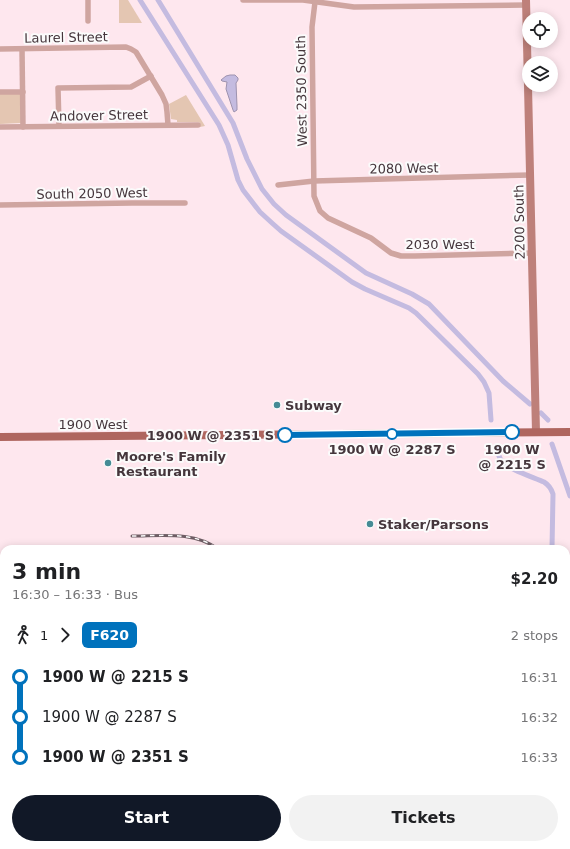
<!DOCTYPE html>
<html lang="en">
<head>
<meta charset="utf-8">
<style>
  :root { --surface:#fff; --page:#f2f2f2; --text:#202124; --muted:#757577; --accent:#111827 }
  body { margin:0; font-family:"DejaVu Sans",sans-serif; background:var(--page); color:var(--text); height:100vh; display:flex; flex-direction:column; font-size:15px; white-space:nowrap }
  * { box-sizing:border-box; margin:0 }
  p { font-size:13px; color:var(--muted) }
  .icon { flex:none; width:22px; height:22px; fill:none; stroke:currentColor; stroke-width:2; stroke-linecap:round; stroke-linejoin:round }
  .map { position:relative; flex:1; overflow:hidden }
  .panel { position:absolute; left:0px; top:545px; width:570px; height:304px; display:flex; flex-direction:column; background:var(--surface); border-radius:12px 12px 0 0; box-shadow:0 2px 10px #0003 }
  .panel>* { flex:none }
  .badge { padding:0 8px; border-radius:6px; font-size:14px; line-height:26px }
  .tools { position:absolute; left:522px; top:12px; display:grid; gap:8px }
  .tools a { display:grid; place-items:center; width:36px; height:36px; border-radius:50%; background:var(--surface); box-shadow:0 2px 10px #0003; font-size:20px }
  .map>.badge { position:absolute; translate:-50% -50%; box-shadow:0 0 0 2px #fff }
  .legs { display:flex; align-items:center; gap:6px; height:44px; padding:0 12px; font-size:13px }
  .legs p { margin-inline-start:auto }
  .overview { display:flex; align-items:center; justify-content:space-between; height:68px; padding:0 12px }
  h1 { font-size:22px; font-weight:600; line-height:30px }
  .primary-button { display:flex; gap:8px; margin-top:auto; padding:8px 12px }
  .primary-button a { flex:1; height:46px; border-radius:24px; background:var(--accent); color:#fff; font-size:16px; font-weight:600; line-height:46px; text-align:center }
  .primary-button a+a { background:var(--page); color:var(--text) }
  ul { padding:0 12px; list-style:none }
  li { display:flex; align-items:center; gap:14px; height:40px; font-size:15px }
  li i { display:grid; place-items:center; width:6px; height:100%; margin:0 5px; background:currentColor }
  li i::after { content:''; width:10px; height:10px; margin:-5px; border:3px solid; border-radius:50%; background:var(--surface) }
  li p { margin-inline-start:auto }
  li:first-child i { background:linear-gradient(#0000 50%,currentColor 0) }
  li:last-child i { background:linear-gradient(currentColor 50%,#0000 0) }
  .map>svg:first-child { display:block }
  .green { fill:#e4c6b2 }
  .water { fill:#c4bbe0; stroke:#9e93af }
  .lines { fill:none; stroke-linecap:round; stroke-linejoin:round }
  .canal { stroke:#c4bbe0; stroke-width:5 }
  .street { stroke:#cfa5a0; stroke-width:5.5 }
  .secondary { stroke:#be807a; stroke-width:8 }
  .primary { stroke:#af665f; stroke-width:8 }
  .rail-casing { stroke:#6e5d64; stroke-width:3 }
  .rail { stroke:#fbfbfb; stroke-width:1.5; stroke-dasharray:4.5; stroke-linecap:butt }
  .line-1-casing { stroke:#fff; stroke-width:9 }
  .line-1 { stroke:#0072bc; stroke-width:6 }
  .poi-dot { fill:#458b95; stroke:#fbfbfb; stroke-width:1.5 }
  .stop-1-dot { fill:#fff; stroke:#0072bc; stroke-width:2 }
  .labels { text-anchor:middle; stroke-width:4; stroke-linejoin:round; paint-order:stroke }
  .street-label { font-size:13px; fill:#45363c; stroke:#fbfbfb }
  .poi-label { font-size:13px; font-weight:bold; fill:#45363c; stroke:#fbfbfb; text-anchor:start }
  .stop-label { font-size:13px; font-weight:bold; fill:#45363c; stroke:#fbfbfb }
</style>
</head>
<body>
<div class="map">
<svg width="570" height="849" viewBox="0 0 570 849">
  <rect width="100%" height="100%" fill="#fee7ee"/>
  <g class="green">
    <polygon points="119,0 128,0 142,23 119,23"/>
    <polygon points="21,93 21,123 0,124 0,94"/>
    <polygon points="186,95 205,126 200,127 200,123 198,122 177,122 177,120 171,119 169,104"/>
  </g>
  <g class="water">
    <polygon points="230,75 235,75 238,78 238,80 236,83 237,106 237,110 234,112 233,110 226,89 227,82 222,81 221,80 226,76"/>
    <polygon points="521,845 537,845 537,849 520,849"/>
  </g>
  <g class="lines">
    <g class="canal">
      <polyline points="140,0 219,125 228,145 238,180 243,190 260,212 272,223 281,231 352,282 365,289 409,308 416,313 478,374 484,382 489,393 491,420"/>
      <polyline points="158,0 233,123 247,159 262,189 274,204 286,215 366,273 412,294 429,304 503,381 530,404"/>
      <polyline points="541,413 548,420"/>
      <polyline points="552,444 570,496"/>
      <path d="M497 448C498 452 498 456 501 460 507 469 533 477 544 482 549 485 551 488 553 494L552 549"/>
      <polyline points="566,698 570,684"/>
      <polyline points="555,845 555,849"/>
    </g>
    <g class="street">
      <polyline points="88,0 88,21"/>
      <polyline points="243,0 303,0 354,7 526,5"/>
      <polyline points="315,2 312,27 314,196 320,211 328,218 371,238 391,253 401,256 415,256 532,253"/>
      <polyline points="0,49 126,47 131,49 136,52 162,95 166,104 167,112 168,125"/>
      <polyline points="22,49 23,127"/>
      <polyline points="0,92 23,92"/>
      <polyline points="59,126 58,88 131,87 151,76"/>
      <polyline points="0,127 198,125"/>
      <polyline points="278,185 314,181 530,175"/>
      <polyline points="0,205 132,203 185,203"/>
      <polyline points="0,623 4,623"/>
      <polyline points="103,845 103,849"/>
    </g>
    <polyline class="secondary" points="526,0 536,432"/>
    <polyline class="primary" points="0,437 570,432"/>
    <g class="rail-casing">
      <g id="rail">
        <path d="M132 536C161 536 194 531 218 549"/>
        <polyline points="566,639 570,624"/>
        <polyline points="247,845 247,849"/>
        <polyline points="260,845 260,849"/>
        <polyline points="502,849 504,845"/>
      </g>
    </g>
    <use href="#rail" class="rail"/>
  </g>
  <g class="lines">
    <g class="line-1-casing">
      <polyline id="line-1" points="285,435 512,432"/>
    </g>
    <use href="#line-1" class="line-1"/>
  </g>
  <g class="poi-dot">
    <circle cx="277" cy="405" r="4"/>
    <circle cx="108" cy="463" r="4"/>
    <circle cx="370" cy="524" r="4"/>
  </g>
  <g class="stop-1-dot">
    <circle cx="512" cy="432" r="7"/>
    <circle cx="392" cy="434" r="5"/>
    <circle cx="285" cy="435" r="7"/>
  </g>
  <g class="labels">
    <g class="street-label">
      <text transform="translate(66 37) rotate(-1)" y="5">Laurel Street</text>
      <text transform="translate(301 91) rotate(-91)" y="5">West 2350 South</text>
      <text transform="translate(99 115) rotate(-1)" y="5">Andover Street</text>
      <text transform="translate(404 168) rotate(-1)" y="5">2080 West</text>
      <text transform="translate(92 193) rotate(-1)" y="5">South 2050 West</text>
      <text transform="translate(519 222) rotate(-91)" y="5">2200 South</text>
      <text x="440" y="249">2030 West</text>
      <text x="93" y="429">1900 West</text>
    </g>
    <g class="poi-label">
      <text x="285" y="410">Subway</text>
      <text x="116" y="461">Moore's Family<tspan x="116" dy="15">Restaurant</tspan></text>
      <text x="378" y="529">Staker/Parsons</text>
    </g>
    <g class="stop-label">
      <text x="274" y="440" text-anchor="end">1900 W @ 2351 S</text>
      <text x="392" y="454">1900 W @ 2287 S</text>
      <text x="512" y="454">1900 W<tspan x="512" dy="15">@ 2215 S</tspan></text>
    </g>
  </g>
</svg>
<div class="tools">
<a><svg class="icon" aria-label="locate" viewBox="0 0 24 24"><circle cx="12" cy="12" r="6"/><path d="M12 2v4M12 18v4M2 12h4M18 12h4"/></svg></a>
<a><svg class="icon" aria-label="layers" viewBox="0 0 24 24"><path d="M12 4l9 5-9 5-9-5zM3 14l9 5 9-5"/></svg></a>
</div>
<section class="panel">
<div class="overview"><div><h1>3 min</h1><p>16:30 – 16:33 · Bus</p></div><b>$2.20</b></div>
<div class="legs"><svg class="icon" aria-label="walk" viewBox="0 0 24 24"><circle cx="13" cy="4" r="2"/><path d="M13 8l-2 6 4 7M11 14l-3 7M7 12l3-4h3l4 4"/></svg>1<svg class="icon" aria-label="forward" viewBox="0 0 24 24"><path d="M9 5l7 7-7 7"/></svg><b class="badge" style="background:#0072bc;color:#fff">F620</b><p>2 stops</p></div>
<ul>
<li><i style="color:#0072bc"></i><b>1900 W @ 2215 S</b><p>16:31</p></li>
<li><i style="color:#0072bc"></i><span>1900 W @ 2287 S</span><p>16:32</p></li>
<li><i style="color:#0072bc"></i><b>1900 W @ 2351 S</b><p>16:33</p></li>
</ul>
<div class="primary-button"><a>Start</a><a>Tickets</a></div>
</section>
</div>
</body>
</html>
